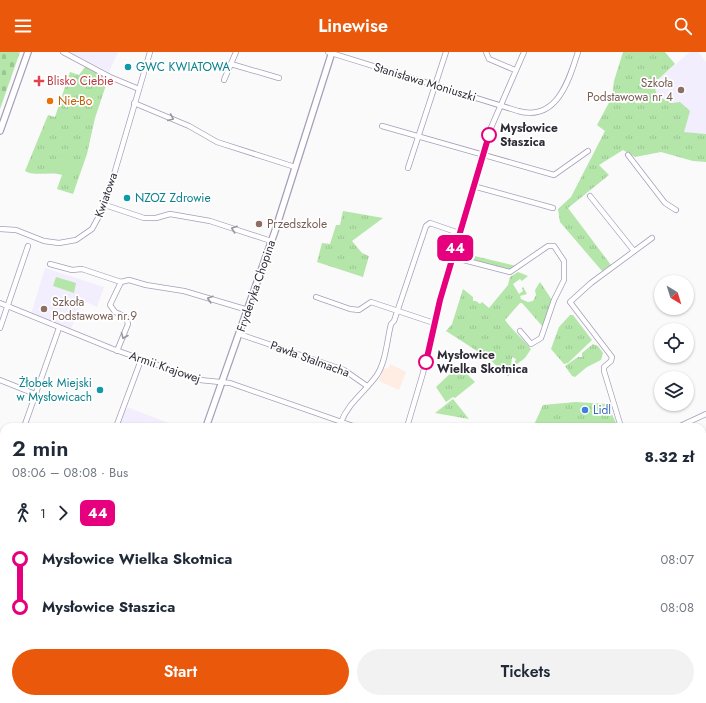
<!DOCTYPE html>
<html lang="en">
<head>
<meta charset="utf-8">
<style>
  :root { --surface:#fff; --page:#f2f2f3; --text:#1f2937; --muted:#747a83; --accent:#ea580c }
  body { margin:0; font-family:Jost,sans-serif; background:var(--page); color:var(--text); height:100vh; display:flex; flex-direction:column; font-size:15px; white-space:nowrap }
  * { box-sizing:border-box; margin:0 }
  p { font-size:13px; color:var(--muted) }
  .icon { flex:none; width:22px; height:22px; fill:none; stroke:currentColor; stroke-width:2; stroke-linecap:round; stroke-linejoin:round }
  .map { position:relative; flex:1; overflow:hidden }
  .panel { position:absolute; left:0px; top:371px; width:706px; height:280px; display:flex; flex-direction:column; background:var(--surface); border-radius:12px 12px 0 0; box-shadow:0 1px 3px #0004 }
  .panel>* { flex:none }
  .badge { padding:0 8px; border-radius:6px; font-size:14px; line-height:26px }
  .needle { width:26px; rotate:142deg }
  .buttons { position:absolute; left:654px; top:223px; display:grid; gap:8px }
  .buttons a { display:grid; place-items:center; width:40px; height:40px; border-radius:50%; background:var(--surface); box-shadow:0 1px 3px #0004; font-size:20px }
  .map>.badge { position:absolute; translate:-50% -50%; box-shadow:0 0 0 2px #fff }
  .legs { display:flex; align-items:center; gap:6px; height:44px; padding:0 12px; font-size:13px }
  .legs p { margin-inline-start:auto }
  .head { display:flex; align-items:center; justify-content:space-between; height:68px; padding:0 12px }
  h1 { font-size:22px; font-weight:600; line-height:30px }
  .action { display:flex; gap:8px; margin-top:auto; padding:8px 12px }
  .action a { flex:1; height:46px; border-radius:24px; background:var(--accent); color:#fff; font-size:16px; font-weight:600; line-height:46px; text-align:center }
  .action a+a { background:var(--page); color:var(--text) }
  ul { padding:0 12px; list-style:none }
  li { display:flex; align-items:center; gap:14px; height:48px; font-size:15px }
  li i { display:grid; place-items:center; width:6px; height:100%; margin:0 5px; background:currentColor }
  li i::after { content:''; width:10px; height:10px; margin:-5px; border:3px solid; border-radius:50%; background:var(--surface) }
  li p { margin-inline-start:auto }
  li:first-child i { background:linear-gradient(#0000 50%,currentColor 0) }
  li:last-child i { background:linear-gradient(currentColor 50%,#0000 0) }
  header { display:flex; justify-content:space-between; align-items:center; height:52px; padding:0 12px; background:var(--accent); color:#fff; font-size:18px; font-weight:600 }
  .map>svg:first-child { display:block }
  .built { fill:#f2eefd }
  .industrial { fill:#ffece3 }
  .grass { fill:url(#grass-tufts) }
  .cemetery { fill:url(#cemetery-stones) }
  .garden { fill:#b4e5a9 }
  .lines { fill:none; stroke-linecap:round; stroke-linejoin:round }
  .minor-casing { stroke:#a79ebb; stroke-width:6 }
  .tertiary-casing { stroke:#a79ebb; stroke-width:8 }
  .primary-casing { stroke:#d6d5d7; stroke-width:9 }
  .minor { stroke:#fff; stroke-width:4.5 }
  .tertiary { stroke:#fff; stroke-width:5.5 }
  .primary { stroke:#fed6ae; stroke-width:7 }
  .tram { stroke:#706e76; stroke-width:1 }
  .rail { stroke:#706e76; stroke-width:1; stroke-dasharray:2 4; stroke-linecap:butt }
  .oneway { stroke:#98969c }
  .line-1-casing { stroke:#fff; stroke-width:9 }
  .line-1 { stroke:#e6007e; stroke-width:6 }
  .culture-dot { fill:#0f9aa8; stroke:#fff; stroke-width:1.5 }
  .health-dot { fill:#e0444e; stroke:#fff; stroke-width:1.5 }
  .education-dot { fill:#8d6e63; stroke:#fff; stroke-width:1.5 }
  .food-dot { fill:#e8710a; stroke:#fff; stroke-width:1.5 }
  .stop-1-dot { fill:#fff; stroke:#e6007e; stroke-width:2 }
  .shop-dot { fill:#3f7fe0; stroke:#fff; stroke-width:1.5 }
  .labels { text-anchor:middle; stroke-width:3.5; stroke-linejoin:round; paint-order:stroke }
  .culture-label { font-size:12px; fill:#0d838f; stroke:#fff; text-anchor:start }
  .health-label { font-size:12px; fill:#be3a42; stroke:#fff; text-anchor:start }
  .street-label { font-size:12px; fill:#302d38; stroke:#fff }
  .education-label { font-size:12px; fill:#785e54; stroke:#fff; text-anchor:start }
  .food-label { font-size:12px; fill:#c56008; stroke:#fff; text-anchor:start }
  .stop-label { font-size:12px; font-weight:bold; fill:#302d38; stroke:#fff; text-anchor:start }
  .shop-label { font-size:12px; fill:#366cbe; stroke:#fff; text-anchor:start }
</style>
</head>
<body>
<header><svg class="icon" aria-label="menu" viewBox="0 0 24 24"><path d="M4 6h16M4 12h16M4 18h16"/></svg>Linewise<svg class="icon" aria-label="search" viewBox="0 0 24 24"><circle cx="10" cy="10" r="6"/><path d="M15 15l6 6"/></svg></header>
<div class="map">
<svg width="706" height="651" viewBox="0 0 706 651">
  <defs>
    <pattern id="grass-tufts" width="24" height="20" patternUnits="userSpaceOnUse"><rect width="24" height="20" fill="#b4e5a9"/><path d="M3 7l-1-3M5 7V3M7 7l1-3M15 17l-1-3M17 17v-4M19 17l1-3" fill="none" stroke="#9bc592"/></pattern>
    <pattern id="cemetery-stones" width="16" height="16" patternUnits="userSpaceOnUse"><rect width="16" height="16" fill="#b4e5a9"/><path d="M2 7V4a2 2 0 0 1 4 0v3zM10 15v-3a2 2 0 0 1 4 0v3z" fill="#9bc592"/></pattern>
  </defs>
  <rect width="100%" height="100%" fill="#fafafa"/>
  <g class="built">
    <polygon points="69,0 118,0 109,20"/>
    <polygon points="690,0 698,0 706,10 706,82 684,80 673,51 657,44 654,31"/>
    <polygon points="45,216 104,235 97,255 86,250 79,258 70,278 31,262"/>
    <polygon points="129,356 161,368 179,375 118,375 124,357"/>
    <polygon points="0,449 4,449 4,525 0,524"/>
  </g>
  <g class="industrial">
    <polygon points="390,312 406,320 399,338 379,329 384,316 388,317"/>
    <polygon points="706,401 706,526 702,525 702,402"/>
    <polygon points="702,628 706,629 706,651 380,651 362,647 702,647"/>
  </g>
  <g class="grass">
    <polygon points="623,0 665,0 675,12 654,31 657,44 673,51 680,50 690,59 684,80 706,82 706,110 693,109 661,100 635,105 623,98 599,113 609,123 568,156 611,213 602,219 560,170 558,157 571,145 605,79 597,73 612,45 614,29"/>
    <path d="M85 15 108 27 95 66 87 102 73 142 57 137 62 123C50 119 35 125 25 119L48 63 55 65 70 20 79 23Z"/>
    <polygon points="343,159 383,166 352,189 362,201 369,204 363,225 317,210 322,191 330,192 336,173 340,173"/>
    <polygon points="461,201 462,201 516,214 508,218 462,206 460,205"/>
    <path d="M518 220 528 224 522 229 520 227 513 232 519 242 523 239 522 236 523 235 527 242 520 244 521 247 528 250 533 249 536 243 535 238 540 230 552 248 543 275 522 251H520L505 268C513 279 522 286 531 297L525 306 513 315 516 307 512 305 511 315 508 318 511 322 508 324 488 306 446 279 452 272 463 237 473 245V249H476L480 252 482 250 489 256 508 233 510 225Z"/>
    <polygon points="570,263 573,263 592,288 568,311 564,312 551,297 559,275"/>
    <polygon points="593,292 598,294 603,301 601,308 587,315 575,325 572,324 565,314 578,305 582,305 582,301"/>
    <polygon points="456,316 458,318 461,316 475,330 455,346 453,345 446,350 436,335"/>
    <polygon points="453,347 469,367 435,361"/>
    <polygon points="576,350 607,352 618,375 533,375 543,353"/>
  </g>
  <polygon class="cemetery" points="0,0 20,0 0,57"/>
  <g class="garden">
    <polygon points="57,103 76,110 71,124 52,118"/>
    <polygon points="56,225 76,231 74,241 53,234"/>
  </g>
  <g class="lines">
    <g class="minor-casing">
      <g id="minor">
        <polyline points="63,0 110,25 139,37"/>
        <path d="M328 0 518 59C557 70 569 28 578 0"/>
        <polyline points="486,0 489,7 515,18"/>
        <polyline points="231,12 279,26"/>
        <polyline points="224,28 236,0"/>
        <polyline points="134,51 189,74 217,90 295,115"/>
        <polyline points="382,74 554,123 588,99"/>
        <polyline points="628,103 665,151 676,158"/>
        <polyline points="408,116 446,0"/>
        <polyline points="473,134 553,156"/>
        <polyline points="590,144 634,199"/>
        <polyline points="105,153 144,166 156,166 170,162 210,169 271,189"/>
        <polyline points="0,177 16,178 44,189 59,191 76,188 92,177 105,153 150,0"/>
        <polyline points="452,205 510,220 548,194 554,194 564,209 564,228 554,248 541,286 531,292 520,279"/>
        <polyline points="50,212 72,218 82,217 121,230 129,228 146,233 184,239 248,258"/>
        <polyline points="316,245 350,257 359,258 371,250 434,271"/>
        <polyline points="0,251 113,297 200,328 230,331 356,375"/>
        <polyline points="0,276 28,194"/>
        <polyline points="239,282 344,318 367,334"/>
        <polyline points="117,299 128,272 126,265 115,260 110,253 121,230"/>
        <polyline points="0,328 35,342"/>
        <path d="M341 370C349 350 365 340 377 323 386 309 387 288 391 272L394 269 426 174 430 171 459 181"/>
        <polyline points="24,375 59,276"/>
        <polyline points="116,375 141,308"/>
        <polyline points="407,375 423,321 440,248 490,78 524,0"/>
        <polyline points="621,375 604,319 604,315 611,309 612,305 570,250 591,231 652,186"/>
        <polyline points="678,375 706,362"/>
        <polyline points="0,399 4,400"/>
        <polyline points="2,436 4,431"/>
        <polyline points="0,570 4,573"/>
        <polyline points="38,647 39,651"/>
        <polyline points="135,647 146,651"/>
        <polyline points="0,650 12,647"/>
        <polyline points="70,651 71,647"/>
        <polyline points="93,651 94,647"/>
        <polyline points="169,651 171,647"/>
        <polyline points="192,651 193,647"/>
        <polyline points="229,651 230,647"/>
        <polyline points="296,651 303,648"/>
      </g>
    </g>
    <g class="tertiary-casing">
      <g id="tertiary">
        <polyline points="0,79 28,0"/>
        <polyline points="206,375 275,179 332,0"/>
        <polyline points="0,532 4,532"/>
        <polyline points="302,651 306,647"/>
        <polyline points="330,651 331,647"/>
      </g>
    </g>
    <g class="primary-casing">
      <g id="primary">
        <polyline points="702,395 706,393"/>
        <polyline points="0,444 4,444"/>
      </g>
    </g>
    <use href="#minor" class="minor"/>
    <use href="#tertiary" class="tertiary"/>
    <use href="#primary" class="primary"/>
    <g class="tram">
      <polyline points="0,569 4,572"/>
      <polyline points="136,647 147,651"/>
    </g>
    <g class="rail">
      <polyline points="0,477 4,477"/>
      <polyline points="702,619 706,620"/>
    </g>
  </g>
  <defs><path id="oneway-chevron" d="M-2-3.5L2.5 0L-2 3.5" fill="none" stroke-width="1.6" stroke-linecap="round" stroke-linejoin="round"/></defs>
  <g class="oneway">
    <use href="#oneway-chevron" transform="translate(171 66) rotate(23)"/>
    <use href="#oneway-chevron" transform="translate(234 177) rotate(-161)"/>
    <use href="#oneway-chevron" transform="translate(210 247) rotate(-163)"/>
    <use href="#oneway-chevron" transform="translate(124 284) rotate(113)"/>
  </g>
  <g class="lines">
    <g class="line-1-casing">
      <polyline id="line-1" points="426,310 440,248 489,83"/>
    </g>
    <use href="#line-1" class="line-1"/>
  </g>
  <g class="culture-dot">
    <circle cx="128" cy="15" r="4"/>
    <circle cx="127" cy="146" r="4"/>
    <circle cx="100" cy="338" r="4"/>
  </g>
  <path class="health-dot" d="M37 23h4v4h4v4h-4v4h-4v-4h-4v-4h4z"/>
  <g class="education-dot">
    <circle cx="681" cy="38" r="4"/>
    <circle cx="259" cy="172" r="4"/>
    <circle cx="44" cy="257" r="4"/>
  </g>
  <circle class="food-dot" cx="50" cy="49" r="4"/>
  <g class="stop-1-dot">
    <circle cx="489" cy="83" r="7"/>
    <circle cx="426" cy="310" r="7"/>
  </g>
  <circle class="shop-dot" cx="585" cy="358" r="4"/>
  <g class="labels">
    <g class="culture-label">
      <text x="136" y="19">GWC KWIATOWA</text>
      <text x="135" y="150">NZOZ Zdrowie</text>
      <text x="92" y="335" text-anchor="end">Żłobek Miejski<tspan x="92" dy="14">w Mysłowicach</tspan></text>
    </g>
    <g class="health-label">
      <text x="47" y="33">Blisko Ciebie</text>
    </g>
    <g class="street-label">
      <text transform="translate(425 30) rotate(17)" y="4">Stanisława Moniuszki</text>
      <text transform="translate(106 143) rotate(-71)" y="4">Kwiatowa</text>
      <text transform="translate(256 234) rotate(-71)" y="4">Fryderyka Chopina</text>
      <text transform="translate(310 307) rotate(20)" y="4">Pawła Stalmacha</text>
      <text transform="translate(165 315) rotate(19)" y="4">Armii Krajowej</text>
    </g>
    <g class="education-label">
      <text x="673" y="35" text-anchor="end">Szkoła<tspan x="673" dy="14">Podstawowa nr 4</tspan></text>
      <text x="267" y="176">Przedszkole</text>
      <text x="52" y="254">Szkoła<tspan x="52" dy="14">Podstawowa nr.9</tspan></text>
    </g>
    <g class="food-label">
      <text x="58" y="53">Nie-Bo</text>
    </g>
    <g class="stop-label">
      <text x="500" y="80">Mysłowice<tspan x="500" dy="14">Staszica</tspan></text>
      <text x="437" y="307">Mysłowice<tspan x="437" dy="14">Wielka Skotnica</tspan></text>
    </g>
    <g class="shop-label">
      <text x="593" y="362">Lidl</text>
    </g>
  </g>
</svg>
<div class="buttons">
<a><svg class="needle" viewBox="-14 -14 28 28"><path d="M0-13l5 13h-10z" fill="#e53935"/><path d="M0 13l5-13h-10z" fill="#747a83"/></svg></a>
<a><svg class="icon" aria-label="locate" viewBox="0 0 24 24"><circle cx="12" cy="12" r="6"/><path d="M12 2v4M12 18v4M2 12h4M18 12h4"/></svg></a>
<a><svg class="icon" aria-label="layers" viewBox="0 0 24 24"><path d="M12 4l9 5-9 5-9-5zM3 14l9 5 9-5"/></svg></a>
</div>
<b class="badge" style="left:455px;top:196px;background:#e6007e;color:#fff">44</b>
<section class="panel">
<div class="head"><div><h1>2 min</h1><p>08:06 – 08:08 · Bus</p></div><b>8.32 zł</b></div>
<div class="legs"><svg class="icon" aria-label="walk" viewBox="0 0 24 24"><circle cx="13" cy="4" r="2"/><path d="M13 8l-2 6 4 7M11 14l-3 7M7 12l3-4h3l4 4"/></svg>1<svg class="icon" aria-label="forward" viewBox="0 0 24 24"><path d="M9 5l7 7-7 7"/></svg><b class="badge" style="background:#e6007e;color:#fff">44</b></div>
<ul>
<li><i style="color:#e6007e"></i><b>Mysłowice Wielka Skotnica</b><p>08:07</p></li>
<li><i style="color:#e6007e"></i><b>Mysłowice Staszica</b><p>08:08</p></li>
</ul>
<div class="action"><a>Start</a><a>Tickets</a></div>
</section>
</div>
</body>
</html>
